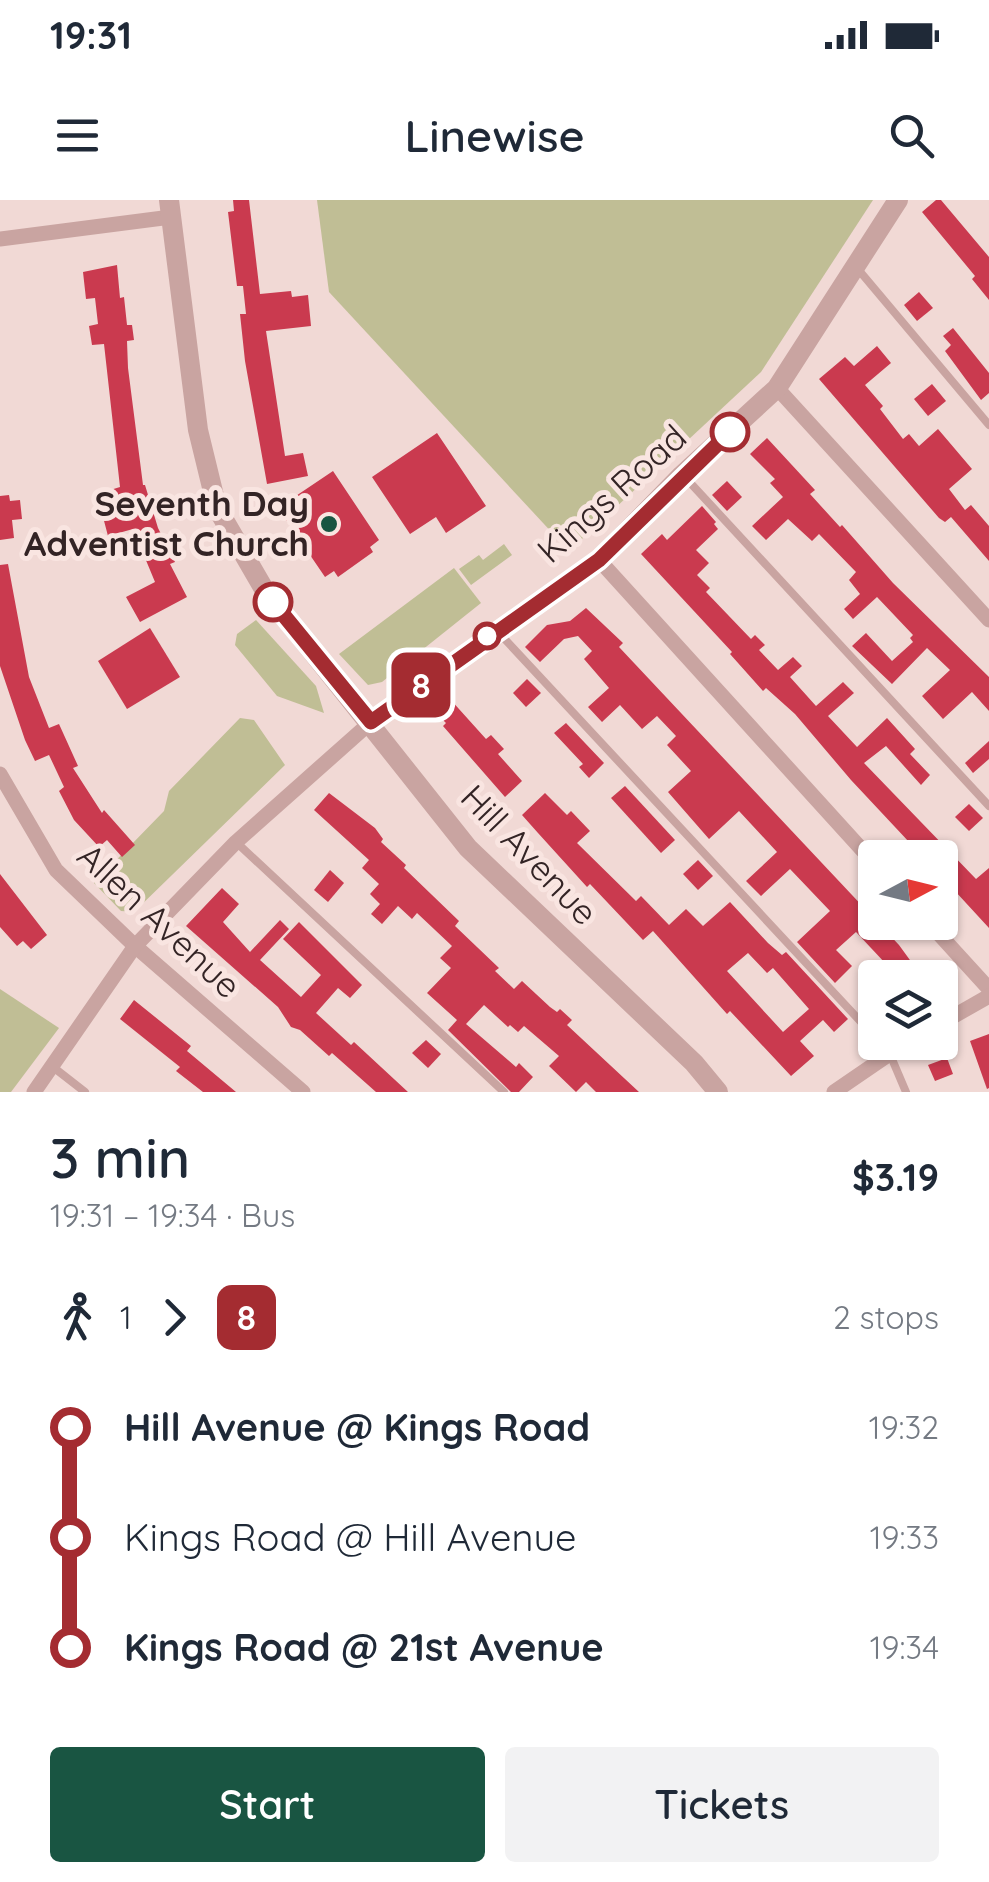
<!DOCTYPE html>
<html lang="en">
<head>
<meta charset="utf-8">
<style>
  :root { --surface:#fff; --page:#f2f2f3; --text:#1f2937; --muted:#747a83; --accent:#195542 }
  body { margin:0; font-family:Quicksand,sans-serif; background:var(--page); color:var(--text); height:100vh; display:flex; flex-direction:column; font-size:38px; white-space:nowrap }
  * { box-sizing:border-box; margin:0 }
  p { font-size:32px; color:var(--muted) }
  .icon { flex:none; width:55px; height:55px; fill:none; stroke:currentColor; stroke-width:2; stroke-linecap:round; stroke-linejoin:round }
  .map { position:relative; height:892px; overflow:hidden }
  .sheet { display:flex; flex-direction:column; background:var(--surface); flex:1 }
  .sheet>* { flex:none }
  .badge { padding:0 20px; border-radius:15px; font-size:35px; line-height:65px }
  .needle { width:65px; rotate:83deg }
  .fabs { position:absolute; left:858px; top:640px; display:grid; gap:20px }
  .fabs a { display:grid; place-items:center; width:100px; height:100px; border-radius:10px; background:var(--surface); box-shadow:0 2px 8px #0004; font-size:50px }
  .map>.badge { position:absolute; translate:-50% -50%; box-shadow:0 0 0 5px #fff }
  .legs { display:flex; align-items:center; gap:15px; height:110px; padding:0 50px; font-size:32px }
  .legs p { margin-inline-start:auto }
  .headline { display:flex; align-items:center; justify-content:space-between; height:170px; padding:0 50px }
  h1 { font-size:55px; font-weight:600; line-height:75px }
  .action { display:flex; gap:20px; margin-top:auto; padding:20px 50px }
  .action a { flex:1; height:115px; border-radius:10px; background:var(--accent); color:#fff; font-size:40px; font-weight:600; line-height:115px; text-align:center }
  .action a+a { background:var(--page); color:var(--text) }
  ul { padding:0 50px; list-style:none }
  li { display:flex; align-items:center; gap:35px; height:110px; font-size:38px }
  li i { display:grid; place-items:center; width:15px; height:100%; margin:0 12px; background:currentColor }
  li i::after { content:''; width:25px; height:25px; margin:-12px; border:8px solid; border-radius:50%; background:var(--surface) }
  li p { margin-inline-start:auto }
  li:first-child i { background:linear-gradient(#0000 50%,currentColor 0) }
  li:last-child i { background:linear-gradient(currentColor 50%,#0000 0) }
  .status { display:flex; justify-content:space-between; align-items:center; height:70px; padding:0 50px; background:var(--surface); direction:ltr }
  .status svg { height:28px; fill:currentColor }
  header { display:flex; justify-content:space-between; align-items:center; height:130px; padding:0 50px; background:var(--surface); font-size:45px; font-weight:600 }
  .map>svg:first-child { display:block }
  .green { fill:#c0be95 }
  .building { fill:#ca3a4f; fill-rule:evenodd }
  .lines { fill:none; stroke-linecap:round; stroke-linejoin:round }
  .service { stroke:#c9a4a1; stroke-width:8 }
  .minor { stroke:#c9a4a1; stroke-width:15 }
  .tertiary { stroke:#c9a4a1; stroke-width:20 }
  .line-1-casing { stroke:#fff; stroke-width:22 }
  .line-1 { stroke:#a42c31; stroke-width:15 }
  .stop-1-dot { fill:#fff; stroke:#a42c31; stroke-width:5 }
  .poi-dot { fill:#195542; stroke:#f9e5e1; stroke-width:4 }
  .labels { text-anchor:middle; stroke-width:10; stroke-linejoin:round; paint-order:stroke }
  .street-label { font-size:35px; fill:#332425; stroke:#f9e5e1 }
  .poi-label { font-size:35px; font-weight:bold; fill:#332425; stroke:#f9e5e1; text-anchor:end }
</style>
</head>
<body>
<div class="status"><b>19:31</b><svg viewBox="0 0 49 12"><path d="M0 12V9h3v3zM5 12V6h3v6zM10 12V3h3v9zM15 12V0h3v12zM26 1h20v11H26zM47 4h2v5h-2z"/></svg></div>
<header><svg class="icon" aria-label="menu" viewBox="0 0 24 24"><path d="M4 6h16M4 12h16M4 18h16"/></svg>Linewise<svg class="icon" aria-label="search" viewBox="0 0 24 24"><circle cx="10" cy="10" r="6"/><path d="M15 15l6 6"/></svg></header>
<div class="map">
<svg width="989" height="892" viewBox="0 0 989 892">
  <rect width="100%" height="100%" fill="#f1d9d5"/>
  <g class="green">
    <polygon points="317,0 873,0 761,172 569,351 329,92"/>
    <polygon points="504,344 512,355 471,385 459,369 479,355 483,360"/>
    <polygon points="454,368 481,403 382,482 368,485 339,454"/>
    <polygon points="256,420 316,486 324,513 277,496 235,445 237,434"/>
    <polygon points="240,518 254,520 285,565 134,712 121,711 94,683 164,611 169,591"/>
    <polygon points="0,789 59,828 11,892 0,892"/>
  </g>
  <g class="building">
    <polygon points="233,0 249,0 260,94 291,91 292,97 308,95 311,126 266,131 285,256 303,253 308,276 267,284 245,161 240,114 246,114 243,86 237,86 228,12 234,11"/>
    <polygon points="936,0 941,0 989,57 989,100 972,79 975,76 922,12"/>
    <polygon points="117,65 120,98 124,97 127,125 132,125 134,140 127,141 128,168 143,285 145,285 158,328 175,362 170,364 187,397 140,422 126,397 155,382 133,329 108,336 103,317 114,314 107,291 120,287 104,144 92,145 89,126 98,124 95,98 86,99 83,72"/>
    <polygon points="919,92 933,108 917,121 904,105"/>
    <polygon points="953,128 989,173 989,193 981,200 945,151 951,145 943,136"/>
    <polygon points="877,146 891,163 865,185 883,206 880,209 903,239 909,234 919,246 938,229 972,269 949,289 965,310 971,305 989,326 989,361 951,317 945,322 939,318 819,179 845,157 854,166"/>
    <polygon points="932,184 946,201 928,216 914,199"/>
    <polygon points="437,233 486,306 446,333 436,317 410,334 372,277"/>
    <polygon points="767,238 815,290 810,294 840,327 842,325 893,383 989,477 989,511 972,492 943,519 922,496 950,470 927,448 892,484 852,446 866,433 892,461 913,442 910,438 913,435 877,397 853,419 844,409 860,394 849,380 856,372 819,334 812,341 788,319 766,340 752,326 783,297 770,283 775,279 750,254"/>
    <polygon points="333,271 379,340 370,347 373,352 338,377 334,371 325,377 278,308"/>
    <polygon points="727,281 742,297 727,311 712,295"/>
    <polygon points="9,295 10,301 20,300 22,319 12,320 14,338 0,340 0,296"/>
    <polygon points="702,306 716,322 714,324 718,329 696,350 709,363 697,375 710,388 706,392 751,439 755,435 765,445 759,450 778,470 793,457 802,466 790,477 816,506 843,482 854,493 828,516 857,547 887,518 915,549 910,554 930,575 921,585 886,546 864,563 976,679 989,668 989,728 943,678 946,675 940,669 940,658 924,658 851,580 795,514 766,488 763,491 730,454 732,452 641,354 662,334 667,340"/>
    <polygon points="8,364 29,477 49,528 59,524 78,566 73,568 102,613 104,610 135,645 122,657 107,640 99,647 74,620 59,591 64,587 49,555 35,561 25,540 0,466 0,365"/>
    <polygon points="586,408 623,443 619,447 899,745 923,778 885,778 879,770 886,764 856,732 836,750 852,766 835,783 797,742 830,711 790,669 761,696 746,681 777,652 739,611 709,639 668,592 691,571 667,545 676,536 657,516 642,529 620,505 602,522 588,507 609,488 584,459 592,451 578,436 564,439 540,462 525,447 547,425 570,421"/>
    <polygon points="150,428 180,477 127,509 98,461"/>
    <polygon points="527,479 541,493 526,507 513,493"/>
    <polygon points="450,499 486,539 491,535 504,549 498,554 522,581 505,597 443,526 446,523 436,513"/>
    <polygon points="566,523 604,563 589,578 579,567 583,564 554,533"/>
    <polygon points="989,541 989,559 973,573 965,563"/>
    <polygon points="625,586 675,640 661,653 611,598"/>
    <polygon points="329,593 375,628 383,639 381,642 406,665 404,668 459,721 455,726 499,768 495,771 514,789 522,781 550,807 557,812 560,809 572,820 567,825 639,892 596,892 586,882 576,892 549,866 559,856 524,826 518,832 510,825 508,827 484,805 466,824 516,867 519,863 533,877 519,892 511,892 448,830 457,820 427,793 451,768 440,758 452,746 417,713 412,719 398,706 382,724 371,714 380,704 370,694 379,684 362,668 369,660 314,610"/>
    <path d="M545 593 567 615 571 611 590 631 577 643 636 701 641 696 669 725 686 709 703 726 730 702 768 743 782 755 786 752 848 819 834 832 823 820 800 841 814 856 791 876 730 811 727 814 653 731 643 740 590 684 587 687 538 633 522 615ZM748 753 767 773 773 768 809 809 783 832 727 771Z"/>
    <polygon points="969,604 983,618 969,631 955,617"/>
    <polygon points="698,660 713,676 698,690 683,674"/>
    <polygon points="330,670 344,683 328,702 314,690"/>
    <polygon points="0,674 47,735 31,749 23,741 17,746 0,727"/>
    <polygon points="222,688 239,704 223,722 250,752 280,720 289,729 260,760 301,797 321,775 283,739 299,722 362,785 350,798 338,788 316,813 351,845 354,842 408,892 376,892 332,853 329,856 300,830 291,827 278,807 186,726"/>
    <polygon points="134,800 191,846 187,851 236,892 203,892 176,871 180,867 120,819"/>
    <polygon points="989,834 989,888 987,889 970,841"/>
    <polygon points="426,840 441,854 428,868 412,853"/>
    <polygon points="947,858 953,874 935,881 928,865"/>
  </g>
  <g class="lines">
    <g class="service">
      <polyline points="857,68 989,225"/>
      <polyline points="683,275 989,606"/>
      <polyline points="500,434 875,837"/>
      <polyline points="236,642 504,892"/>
      <polyline points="880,842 889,852 906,892"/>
      <polyline points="53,867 85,892"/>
    </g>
    <g class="minor">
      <polyline points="0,39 171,17"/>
      <polyline points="777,188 989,420"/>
      <polyline points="599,360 875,664"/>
      <polyline points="0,574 56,670 135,746 303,892"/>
      <polyline points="928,722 989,789"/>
      <polyline points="940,824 989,796"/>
      <polyline points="34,892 135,746 236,642 371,522"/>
      <polyline points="834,892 907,842"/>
    </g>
    <g class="tertiary">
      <polyline points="169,0 198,230 217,308 268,396 468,648 694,863 718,892"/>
      <polyline points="371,522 599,360 682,275 777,188 898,0"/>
    </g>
  </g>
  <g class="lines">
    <g class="line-1-casing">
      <polyline id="line-1" points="273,402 371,522 599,360 730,232"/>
    </g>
    <use href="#line-1" class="line-1"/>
  </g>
  <g class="stop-1-dot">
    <circle cx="730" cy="232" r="18"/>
    <circle cx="273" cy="402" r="18"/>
    <circle cx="487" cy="436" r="12"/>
  </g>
  <circle class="poi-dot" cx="329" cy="324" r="10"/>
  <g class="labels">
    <g class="street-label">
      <text transform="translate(612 294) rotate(-42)" y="12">Kings Road</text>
      <text transform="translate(529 655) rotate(46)" y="12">Hill Avenue</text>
      <text transform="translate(159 721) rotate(43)" y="12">Allen Avenue</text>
    </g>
    <g class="poi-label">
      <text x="309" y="316">Seventh Day<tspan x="309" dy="40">Adventist Church</tspan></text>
    </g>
  </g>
</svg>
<div class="fabs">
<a><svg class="needle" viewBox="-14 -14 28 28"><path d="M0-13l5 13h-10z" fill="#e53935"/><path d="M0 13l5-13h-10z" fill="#747a83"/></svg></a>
<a><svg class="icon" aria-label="layers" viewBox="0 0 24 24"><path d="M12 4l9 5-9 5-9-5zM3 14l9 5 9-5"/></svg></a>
</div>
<b class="badge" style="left:421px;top:485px;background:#a42c31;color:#fff">8</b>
</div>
<section class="sheet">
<div class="headline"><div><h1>3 min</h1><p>19:31 – 19:34 · Bus</p></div><b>$3.19</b></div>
<div class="legs"><svg class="icon" aria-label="walk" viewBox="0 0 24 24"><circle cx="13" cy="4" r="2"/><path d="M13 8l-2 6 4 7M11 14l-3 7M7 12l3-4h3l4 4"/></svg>1<svg class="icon" aria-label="forward" viewBox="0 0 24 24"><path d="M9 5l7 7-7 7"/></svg><b class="badge" style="background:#a42c31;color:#fff">8</b><p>2 stops</p></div>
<ul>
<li><i style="color:#a42c31"></i><b>Hill Avenue @ Kings Road</b><p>19:32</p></li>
<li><i style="color:#a42c31"></i><span>Kings Road @ Hill Avenue</span><p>19:33</p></li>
<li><i style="color:#a42c31"></i><b>Kings Road @ 21st Avenue</b><p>19:34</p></li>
</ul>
<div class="action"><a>Start</a><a>Tickets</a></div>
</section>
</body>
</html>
